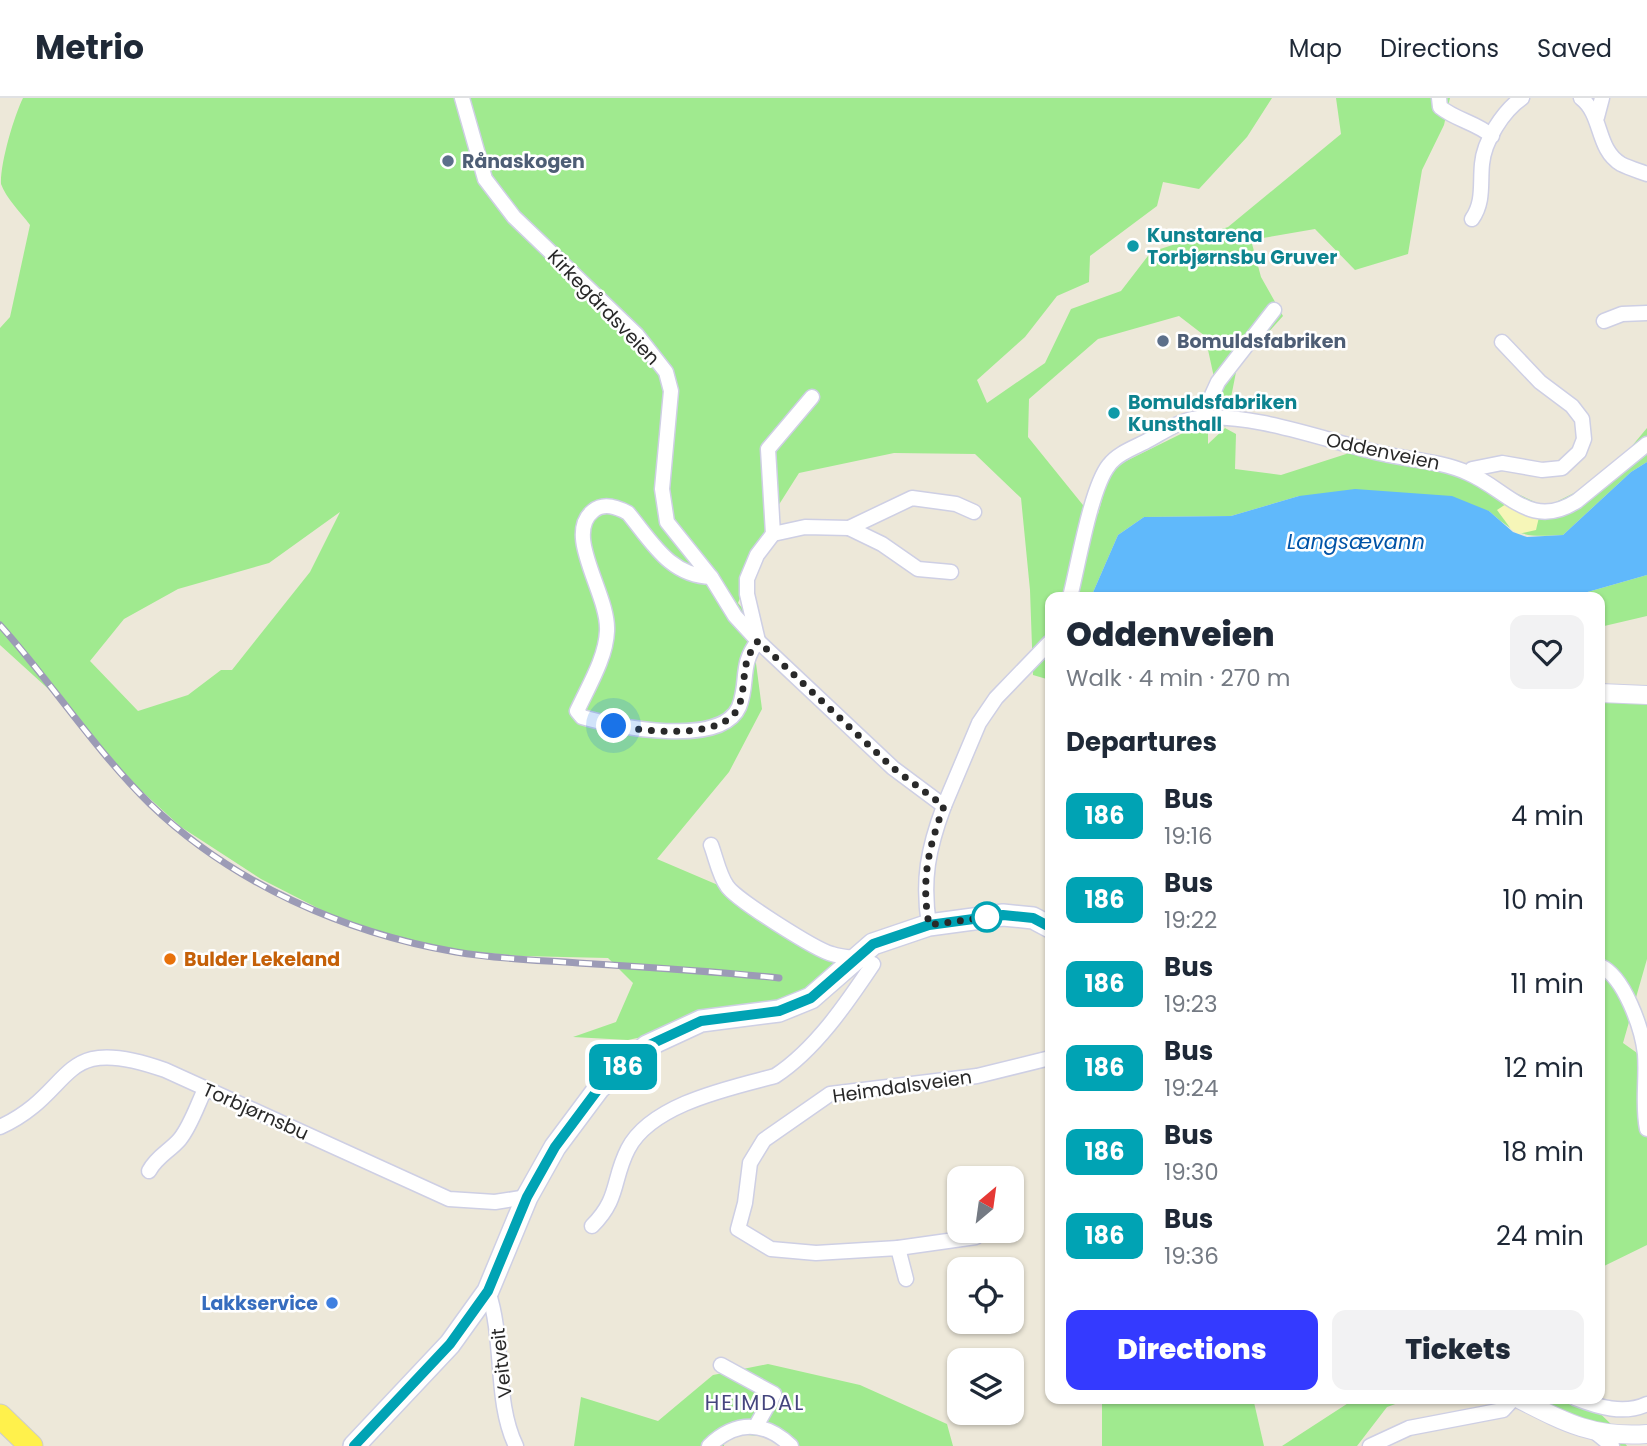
<!DOCTYPE html>
<html lang="en">
<head>
<meta charset="utf-8">
<style>
  :root { --surface:#fff; --page:#f2f2f3; --text:#1f2937; --muted:#747a83; --line:#e0e1e3; --accent:#343aff }
  body { margin:0; font-family:Poppins,sans-serif; background:var(--page); color:var(--text); height:100vh; display:flex; flex-direction:column; font-size:26px; white-space:nowrap }
  * { box-sizing:border-box; margin:0 }
  p { font-size:23px; color:var(--muted) }
  .icon { flex:none; width:38px; height:38px; fill:none; stroke:currentColor; stroke-width:2; stroke-linecap:round; stroke-linejoin:round }
  .map { position:relative; flex:1; overflow:hidden }
  .side { position:absolute; left:1045px; top:494px; width:560px; height:812px; display:flex; flex-direction:column; background:var(--surface); border-radius:14px; box-shadow:0 2px 5px #0004 }
  .side>* { flex:none }
  .badge { padding:0 14px; border-radius:10px; font-size:24px; line-height:46px }
  .needle { width:46px; rotate:29deg }
  .tools { position:absolute; left:947px; top:1068px; display:grid; gap:14px }
  .tools a { display:grid; place-items:center; width:77px; height:77px; border-radius:14px; background:var(--surface); box-shadow:0 2px 5px #0004; font-size:35px }
  .you { position:absolute; width:35px; height:35px; margin:-18px; border:5px solid #fff; border-radius:50%; background:#1a73e8; box-shadow:0 0 0 10px #1a73e833 }
  .map>.badge { position:absolute; translate:-50% -50%; box-shadow:0 0 0 4px #fff }
  h2 { padding:0 21px; font-size:26px; line-height:63px }
  .round { display:grid; place-items:center; flex:none; width:74px; height:74px; border-radius:14px; background:var(--page) }
  .summary { display:flex; align-items:center; justify-content:space-between; height:119px; padding:0 21px }
  h1 { font-size:33px; font-weight:800; line-height:52px }
  .cta { display:flex; gap:14px; margin-top:auto; padding:14px 21px }
  .cta a { flex:1; height:80px; border-radius:14px; background:var(--accent); color:#fff; font-size:28px; font-weight:800; line-height:80px; text-align:center }
  .cta a+a { background:var(--page); color:var(--text) }
  ul { padding:0; list-style:none }
  li { display:flex; align-items:center; gap:21px; height:84px; padding:0 21px }
  li div { flex:1 }
  li b { display:block; font-size:26px }
  li em { font-style:normal }
  li .badge { min-width:77px; font-weight:700; text-align:center }
  header { display:flex; align-items:center; gap:42px; box-sizing:border-box; height:98px; padding:0 35px; background:var(--surface); border-bottom:2px solid var(--line) }
  header strong { font-size:33px }
  nav { display:flex; gap:38px; margin-inline-start:auto; font-size:24px }
  .map>svg:first-child { display:block }
  .green { fill:#a0ea8f; fill-rule:evenodd }
  .sand { fill:#f6f6b8 }
  .water { fill:#60b9fb }
  .lines { fill:none; stroke-linecap:round; stroke-linejoin:round }
  .minor-casing { stroke:#cecfe4; stroke-width:17 }
  .tertiary-casing { stroke:#cecfe4; stroke-width:20 }
  .secondary-casing { stroke:#cecfe4; stroke-width:24 }
  .primary-casing { stroke:#ccc; stroke-width:25 }
  .minor { stroke:#fff; stroke-width:14 }
  .tertiary { stroke:#fff; stroke-width:18 }
  .secondary { stroke:#fff; stroke-width:21 }
  .primary { stroke:#fff14c; stroke-width:23 }
  .rail-casing { stroke:#9c9bb6; stroke-width:7 }
  .rail { stroke:#fff; stroke-width:4.5; stroke-dasharray:13; stroke-linecap:butt }
  .line-casing { stroke:#fff; stroke-width:16 }
  .line { stroke:#00a3b4; stroke-width:10 }
  .walk { stroke:#292929; stroke-width:7; stroke-dasharray:0 12.6 }
  .service-dot { fill:#5c6f8a; stroke:#fff; stroke-width:2.5 }
  .culture-dot { fill:#0f9aa8; stroke:#fff; stroke-width:2.5 }
  .stop-dot { fill:#fff; stroke:#00a3b4; stroke-width:3.5 }
  .food-dot { fill:#e8710a; stroke:#fff; stroke-width:2.5 }
  .shop-dot { fill:#3f7fe0; stroke:#fff; stroke-width:2.5 }
  .labels { text-anchor:middle; stroke-width:5; stroke-linejoin:round; paint-order:stroke }
  .service-label { font-size:19px; font-weight:bold; fill:#4e5e75; stroke:#fff; text-anchor:start }
  .culture-label { font-size:19px; font-weight:bold; fill:#0d838f; stroke:#fff; text-anchor:start }
  .street-label { font-size:19px; fill:#292929; stroke:#fff }
  .food-label { font-size:19px; font-weight:bold; fill:#c56008; stroke:#fff; text-anchor:start }
  .shop-label { font-size:19px; font-weight:bold; fill:#366cbe; stroke:#fff; text-anchor:end }
  .water-label { font-size:21px; font-style:italic; fill:#0053a6; stroke:#fff }
  .neighbourhood-label { font-size:21px; letter-spacing:2px; fill:#45467e; stroke:#fff }
</style>
</head>
<body>
<header>
<strong>Metrio</strong>
<nav><a>Map</a><a>Directions</a><a>Saved</a></nav>
</header>
<div class="map">
<svg width="1647" height="1348" viewBox="0 0 1647 1348">
  <rect width="100%" height="100%" fill="#ede8d9"/>
  <g class="green">
    <path d="M23 0H1272L1247 39 1199 91 1163 84 1157 108 1090 158 1089 184 1057 198 1025 239 977 282 987 305 1045 265 1071 211 1121 193 1151 154 1228 129 1341 36 1336 0H1450L1444 27 1422 72 1408 156 1355 172 1315 131 1251 142 1261 179 1283 218 1237 269 1225 330 1236 336 1235 371 1281 377 1371 348 1459 369 1546 409 1606 379 1647 330V364L1631 374 1563 437C1525 439 1518 439 1489 413L1299 398 1231 418 1144 419 1118 437 1091 499H1050V582L1033 577 1030 492 1021 400 975 356 894 355 799 375 773 416 738 505 759 530 754 550 762 611 729 674 657 761 725 790 840 863 808 892 721 922 628 942 573 939 616 924 633 885 608 860 520 858 432 850 343 823 261 781 181 729 114 668 55 597 0 547V230L10 219 30 127C21 115 6 100 1 86 0 66 14 18 23 0ZM1179 218 1205 238 1225 330 1208 346V329H1195L1118 367 1107 384 1098 416 1091 417 1028 339 1029 301 1098 241ZM340 414 310 474 232 572H221L188 597 138 613 90 563 124 521 178 491 269 465Z"/>
    <polygon points="1647,477 1647,518 1600,529 1600,499 1570,499"/>
    <polygon points="1600,588 1647,603 1647,861 1623,945 1647,962 1647,1147 1600,1170"/>
    <polygon points="768,1266 860,1287 947,1326 953,1348 787,1348 779,1340 725,1335 724,1348 574,1348 581,1299 658,1323 713,1277"/>
    <polygon points="1102,1300 1253,1300 1264,1348 1102,1348"/>
    <polygon points="1356,1300 1412,1300 1387,1309 1357,1348 1282,1348"/>
    <path d="M1479 1300H1584L1614 1329 1627 1348C1587 1348 1554 1322 1521 1302L1513 1309Z"/>
  </g>
  <polygon class="sand" points="1509,404 1539,419 1536,432 1518,436 1511,431 1497,412"/>
  <polygon class="water" points="1647,364 1647,477 1570,499 1091,499 1118,437 1144,419 1231,418 1299,398 1355,391 1452,398 1489,413 1513,434 1527,439 1563,437 1631,374"/>
  <g class="lines">
    <g class="minor-casing">
      <g id="minor">
        <path d="M462 0 485 81 514 119 637 237 666 274 671 293 662 391 667 424 711 479 735 518 758 543 893 670 944 708C928 751 922 782 929 827"/>
        <path d="M1439 0 1440 9C1456 22 1475 24 1492 38"/>
        <path d="M1581 0C1603 17 1596 51 1621 66 1629 70 1639 73 1647 76"/>
        <polyline points="1597,19 1602,0"/>
        <path d="M1472 121C1484 104 1480 86 1482 66 1484 43 1503 13 1522 0"/>
        <polyline points="1604,223 1622,216 1647,215"/>
        <polyline points="1201,321 1218,284 1274,212"/>
        <polyline points="1470,375 1472,371 1502,365 1542,372 1562,370 1579,354 1584,341 1582,321 1572,308 1540,284 1502,244"/>
        <polyline points="849,430 882,446 918,471 951,474"/>
        <polyline points="773,436 768,351 812,299"/>
        <path d="M711 479C670 478 652 444 628 415 617 409 604 404 593 413 563 437 609 496 607 533 606 560 588 589 577 613L582 619C616 629 721 650 739 609 749 584 739 567 758 543L747 496V481L757 457 773 436 805 429 849 430 912 400 956 406 974 414"/>
        <path d="M1070 499C1078 468 1091 389 1109 367 1117 356 1133 350 1145 344 1159 337 1176 324 1193 321 1248 313 1321 341 1375 354 1406 362 1439 362 1468 375 1508 392 1530 433 1577 403L1647 346"/>
        <polyline points="944,708 979,625 996,600 1050,544"/>
        <path d="M1600 868C1624 878 1642 930 1645 956 1647 981 1642 1007 1647 1031"/>
        <path d="M0 1029C78 993 55 933 165 972L449 1101 495 1104 527 1099"/>
        <path d="M149 1073C157 1058 170 1053 180 1041 191 1027 197 1008 205 991"/>
        <path d="M592 1128C620 1100 612 1082 628 1051 651 1006 730 990 775 978 815 952 847 905 873 866 859 858 848 861 832 856 816 852 735 801 727 788 719 777 716 760 711 747"/>
        <polyline points="898,1150 976,1139"/>
        <polyline points="906,1181 898,1150 816,1155 771,1151 738,1131 745,1105 750,1065 764,1042 830,996 977,978 1050,960"/>
        <path d="M488 1193C505 1243 494 1303 516 1348"/>
        <polyline points="721,1267 774,1296 756,1328"/>
        <path d="M1575 1300C1598 1309 1624 1317 1647 1306"/>
        <polyline points="1595,1334 1612,1348"/>
        <path d="M709 1348C736 1322 765 1323 791 1348"/>
        <polyline points="1370,1348 1409,1330 1503,1312 1514,1300"/>
      </g>
    </g>
    <g class="tertiary-casing">
      <g id="tertiary">
        <polyline points="1600,595 1647,597"/>
        <path d="M1517 1300C1564 1324 1593 1340 1647 1336"/>
      </g>
    </g>
    <g class="secondary-casing">
      <polyline id="secondary" points="354,1348 450,1246 488,1193 527,1099 555,1049 599,990 647,948 701,923 779,913 811,900 873,846 929,827 1003,817 1033,820 1050,829"/>
    </g>
    <g class="primary-casing">
      <polyline id="primary" points="0,1318 31,1348"/>
    </g>
    <use href="#minor" class="minor"/>
    <use href="#tertiary" class="tertiary"/>
    <use href="#secondary" class="secondary"/>
    <use href="#primary" class="primary"/>
    <g class="rail-casing">
      <path id="rail" d="M0 527C52 585 94 651 150 706 232 785 345 835 456 854 496 861 537 862 578 865 645 869 712 873 779 880"/>
    </g>
    <use href="#rail" class="rail"/>
  </g>
  <g class="lines">
    <g class="line-casing">
      <polyline id="line" points="354,1348 450,1246 488,1193 527,1099 555,1049 599,990 647,948 701,923 779,913 811,900 873,846 929,827 1003,817 1033,820 1050,829"/>
    </g>
    <use href="#line" class="line"/>
    <path class="walk" d="M614 628C645 633 729 644 740 605 747 580 740 565 758 543L893 670 944 708C928 751 921 782 929 827L987 819"/>
  </g>
  <g class="service-dot">
    <circle cx="448" cy="63" r="7"/>
    <circle cx="1163" cy="243" r="7"/>
  </g>
  <g class="culture-dot">
    <circle cx="1133" cy="148" r="7"/>
    <circle cx="1114" cy="315" r="7"/>
  </g>
  <circle class="stop-dot" cx="987" cy="819" r="14"/>
  <circle class="food-dot" cx="170" cy="861" r="7"/>
  <circle class="shop-dot" cx="332" cy="1205" r="7"/>
  <g class="labels">
    <g class="service-label">
      <text x="462" y="70">Rånaskogen</text>
      <text x="1177" y="250">Bomuldsfabriken</text>
    </g>
    <g class="culture-label">
      <text x="1147" y="144">Kunstarena<tspan x="1147" dy="22">Torbjørnsbu Gruver</tspan></text>
      <text x="1128" y="311">Bomuldsfabriken<tspan x="1128" dy="22">Kunsthall</tspan></text>
    </g>
    <g class="street-label">
      <text transform="translate(604 209) rotate(46)" y="7">Kirkegårdsveien</text>
      <text transform="translate(1383 353) rotate(12)" y="7">Oddenveien</text>
      <text transform="translate(902 988) rotate(-8)" y="7">Heimdalsveien</text>
      <text transform="translate(256 1013) rotate(24)" y="7">Torbjørnsbu</text>
      <text transform="translate(501 1265) rotate(-96)" y="7">Veitveit</text>
    </g>
    <g class="food-label">
      <text x="184" y="868">Bulder Lekeland</text>
    </g>
    <g class="shop-label">
      <text x="318" y="1212">Lakkservice</text>
    </g>
    <g class="water-label">
      <text x="1356" y="451">Langsævann</text>
    </g>
    <g class="neighbourhood-label">
      <text x="755" y="1312">HEIMDAL</text>
    </g>
  </g>
</svg>
<div class="tools">
<a><svg class="needle" viewBox="-14 -14 28 28"><path d="M0-13l5 13h-10z" fill="#e53935"/><path d="M0 13l5-13h-10z" fill="#747a83"/></svg></a>
<a><svg class="icon" aria-label="locate" viewBox="0 0 24 24"><circle cx="12" cy="12" r="6"/><path d="M12 2v4M12 18v4M2 12h4M18 12h4"/></svg></a>
<a><svg class="icon" aria-label="layers" viewBox="0 0 24 24"><path d="M12 4l9 5-9 5-9-5zM3 14l9 5 9-5"/></svg></a>
</div>
<div class="you" style="left:614px;top:628px"></div>
<b class="badge" style="left:623px;top:969px;background:#00a3b4;color:#fff">186</b>
<section class="side">
<div class="summary"><div><h1>Oddenveien</h1><p>Walk · 4 min · 270 m</p></div><a class="round"><svg class="icon" aria-label="heart" viewBox="0 0 24 24"><path d="M12 20l-8-8c-3-5 5-10 8-4 3-6 11-1 8 4z"/></svg></a></div>
<h2>Departures</h2>
<ul>
<li><span class="badge" style="background:#00a3b4;color:#fff">186</span><div><b>Bus</b><p>19:16</p></div><em>4 min</em></li>
<li><span class="badge" style="background:#00a3b4;color:#fff">186</span><div><b>Bus</b><p>19:22</p></div><em>10 min</em></li>
<li><span class="badge" style="background:#00a3b4;color:#fff">186</span><div><b>Bus</b><p>19:23</p></div><em>11 min</em></li>
<li><span class="badge" style="background:#00a3b4;color:#fff">186</span><div><b>Bus</b><p>19:24</p></div><em>12 min</em></li>
<li><span class="badge" style="background:#00a3b4;color:#fff">186</span><div><b>Bus</b><p>19:30</p></div><em>18 min</em></li>
<li><span class="badge" style="background:#00a3b4;color:#fff">186</span><div><b>Bus</b><p>19:36</p></div><em>24 min</em></li>
</ul>
<div class="cta"><a>Directions</a><a>Tickets</a></div>
</section>
</div>
</body>
</html>
